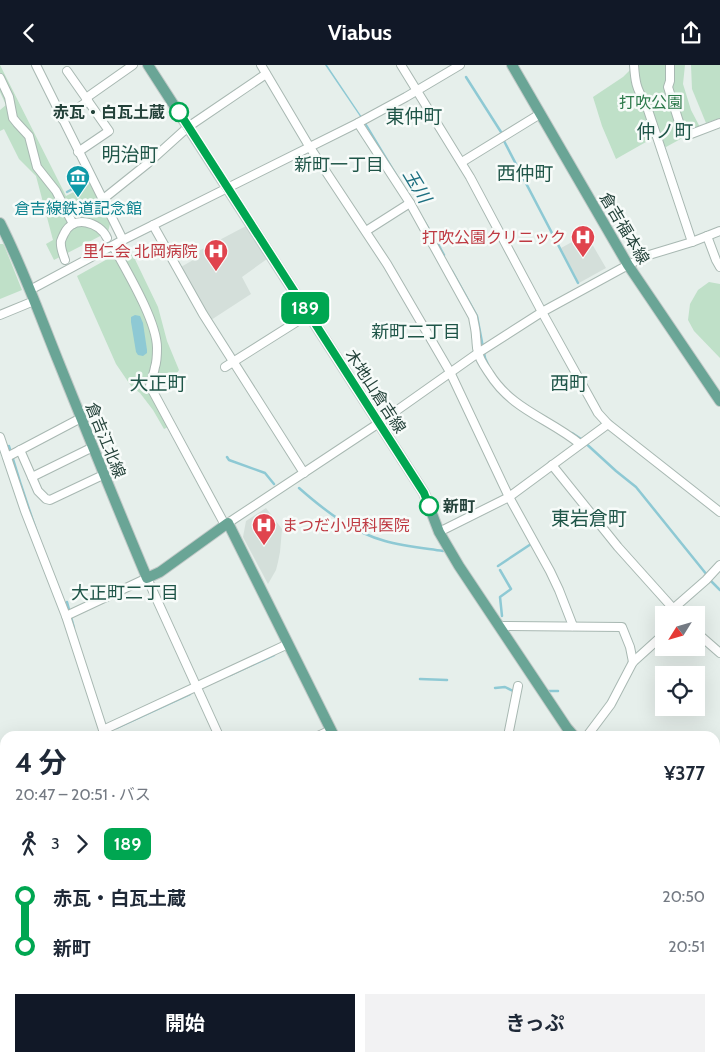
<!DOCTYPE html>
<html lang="ja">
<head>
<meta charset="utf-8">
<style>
  :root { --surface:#fff; --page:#f2f2f3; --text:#1f2937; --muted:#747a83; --accent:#111827 }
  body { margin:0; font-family:Cabin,"Noto Sans JP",sans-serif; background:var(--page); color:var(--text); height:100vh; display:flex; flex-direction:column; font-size:19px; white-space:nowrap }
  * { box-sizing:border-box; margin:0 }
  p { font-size:16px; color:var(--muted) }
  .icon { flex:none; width:28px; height:28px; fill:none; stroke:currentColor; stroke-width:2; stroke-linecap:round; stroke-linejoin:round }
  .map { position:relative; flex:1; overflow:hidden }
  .sheet { position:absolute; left:0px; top:666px; width:720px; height:331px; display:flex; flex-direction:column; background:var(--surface); border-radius:15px 15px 0 0; box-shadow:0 5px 20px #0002 }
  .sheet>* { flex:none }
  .badge { padding:0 10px; border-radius:8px; font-size:18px; line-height:32px }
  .needle { width:32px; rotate:233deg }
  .fabs { position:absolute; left:655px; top:541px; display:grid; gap:10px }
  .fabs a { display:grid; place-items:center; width:50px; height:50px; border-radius:0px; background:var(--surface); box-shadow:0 5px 20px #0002; font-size:25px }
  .map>.badge { position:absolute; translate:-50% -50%; box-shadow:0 0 0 2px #fff }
  .legs { display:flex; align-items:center; gap:8px; height:55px; padding:0 15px; font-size:16px }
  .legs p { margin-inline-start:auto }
  .head { display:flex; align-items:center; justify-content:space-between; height:85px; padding:0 15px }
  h1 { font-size:28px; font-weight:700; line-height:38px }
  .primary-button { display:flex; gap:10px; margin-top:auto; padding:10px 15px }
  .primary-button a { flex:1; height:58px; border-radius:0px; background:var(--accent); color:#fff; font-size:20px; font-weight:700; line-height:58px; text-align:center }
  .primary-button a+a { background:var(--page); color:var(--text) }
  ul { padding:0 15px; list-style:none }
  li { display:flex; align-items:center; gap:18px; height:50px; font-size:19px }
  li i { display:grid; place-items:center; width:8px; height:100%; margin:0 6px; background:currentColor }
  li i::after { content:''; width:12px; height:12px; margin:-6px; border:4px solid; border-radius:50%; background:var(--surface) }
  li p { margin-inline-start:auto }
  li:first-child i { background:linear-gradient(#0000 50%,currentColor 0) }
  li:last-child i { background:linear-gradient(currentColor 50%,#0000 0) }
  header { display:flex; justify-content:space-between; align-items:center; height:65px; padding:0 15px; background:var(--accent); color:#fff; font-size:22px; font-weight:700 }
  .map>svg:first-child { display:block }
  .built { fill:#d4dfda }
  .green { fill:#bfe0c8 }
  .water { fill:#8ec9d4 }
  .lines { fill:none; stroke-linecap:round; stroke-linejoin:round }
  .stream { stroke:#8ec9d4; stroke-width:2.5 }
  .minor-casing { stroke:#a8b8b2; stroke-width:10 }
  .major-casing { stroke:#c2cac8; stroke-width:12 }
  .highway-casing { stroke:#c2cac8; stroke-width:14 }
  .minor { stroke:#fff; stroke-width:8 }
  .major { stroke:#6aa596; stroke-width:10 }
  .highway { stroke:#2f6f62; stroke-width:11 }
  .line-1-casing { stroke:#fff; stroke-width:11 }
  .line-1 { stroke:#00a651; stroke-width:8 }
  .stop-1-dot { fill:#fff; stroke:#00a651; stroke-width:2.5 }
  .labels { text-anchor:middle; stroke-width:5; stroke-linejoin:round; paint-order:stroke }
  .park-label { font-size:16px; fill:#2d7a4b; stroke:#f7fbf9 }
  .stop-label { font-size:16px; font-weight:bold; fill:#24423a; stroke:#f7fbf9; text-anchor:end }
  .culture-label { font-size:16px; fill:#0d838f; stroke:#f7fbf9 }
  .street-label { font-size:16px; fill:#24423a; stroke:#f7fbf9 }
  .health-label { font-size:16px; fill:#be3a42; stroke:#f7fbf9; text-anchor:end }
  .neighbourhood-label { font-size:18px; fill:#1f5548; stroke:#f7fbf9 }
  .water-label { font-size:18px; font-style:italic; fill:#1c6f80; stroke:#f7fbf9 }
  .quarter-label { font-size:19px; fill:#1f5548; stroke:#f7fbf9 }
</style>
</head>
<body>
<header><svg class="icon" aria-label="back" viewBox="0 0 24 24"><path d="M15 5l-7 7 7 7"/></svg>Viabus<svg class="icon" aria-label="share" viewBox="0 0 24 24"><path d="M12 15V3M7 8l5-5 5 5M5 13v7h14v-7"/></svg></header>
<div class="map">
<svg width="720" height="997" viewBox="0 0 720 997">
  <rect width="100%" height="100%" fill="#e6efeb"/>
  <g class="built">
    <polygon points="246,161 267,194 242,212 251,229 211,255 181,202 193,195 191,190"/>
    <polygon points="583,171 589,181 592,179 606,203 579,218 561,183"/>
    <polygon points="266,443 282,464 280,487 278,497 276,505 268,519 243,472 246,456"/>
  </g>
  <g class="green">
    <polygon points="0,0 66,131 91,118 110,159 108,167 54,195 46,179 53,175 36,111 19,94 4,64 0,66 0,45 6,40 0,27"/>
    <polygon points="630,0 685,0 683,19 691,45 702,66 686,71 666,82 653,73 616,94 602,61 593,32 623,12 630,5"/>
    <polygon points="691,0 720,0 720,53 706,58 692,24"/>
    <polygon points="0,179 3,179 4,180 22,225 0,234"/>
    <polygon points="129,182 158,242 167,276 179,305 177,308 155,321 174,359 164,364 153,345 140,328 131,321 116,299 77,211"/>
    <polygon points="709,217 720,219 720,293 694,266 688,255 690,239 698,225"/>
  </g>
  <g class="water">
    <polygon points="325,0 327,0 368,61 432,167 431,168 359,50"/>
    <polygon points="135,250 140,251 143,258 147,285 147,288 143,291 138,290 136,287 131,257 131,252"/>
    <polygon points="0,783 5,796 5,879 0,870"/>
  </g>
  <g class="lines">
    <g class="stream">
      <polyline points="466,12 501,67"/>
      <polyline points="504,76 578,218"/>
      <polyline points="67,127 89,115"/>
      <polyline points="431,166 444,190"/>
      <polyline points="452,206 477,251 485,293 489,302"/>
      <polyline points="572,368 581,374 616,406 636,422 707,510"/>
      <polyline points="9,381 21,420 37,468"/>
      <polyline points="227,392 229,395 265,408 274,419"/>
      <path d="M299 423C324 445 352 467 385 476 403 481 423 483 443 486"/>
      <polyline points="498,501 531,479"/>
      <polyline points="500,505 511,524 500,532 502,551"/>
      <polyline points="710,515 720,525"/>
      <polyline points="67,537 74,563"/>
      <polyline points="230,610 274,590"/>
      <polyline points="420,614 447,615"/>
      <polyline points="495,623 505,622 513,626 516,626"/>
      <polyline points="546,626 558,626"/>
      <polyline points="116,663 190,629"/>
    </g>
    <g class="minor-casing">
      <g id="minor">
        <polyline points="36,0 123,175"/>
        <polyline points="261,0 309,81 387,199 450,307 509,432 550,506 559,525 573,561"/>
        <polyline points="401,0 470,112 542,247 598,348 608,359 720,447"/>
        <path d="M634 0C635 14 636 25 645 36L692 177"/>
        <polyline points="670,0 670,16 668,22 678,54 681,63 684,67 687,69 691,69 720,58"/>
        <polyline points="67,6 109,66 78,87"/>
        <polyline points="0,13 9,32 13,53 17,58 29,71 37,102 56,126 73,159"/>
        <polyline points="86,33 133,0"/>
        <polyline points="62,54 88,36"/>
        <path d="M358 58 410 138 473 252C474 259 476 265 476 272 477 277 476 282 478 287 479 294 485 302 489 308 512 345 548 353 580 379"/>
        <polyline points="462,97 540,49"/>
        <polyline points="102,135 147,99 188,62 266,9"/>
        <polyline points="153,160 203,249 304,408"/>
        <polyline points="366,166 410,138"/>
        <polyline points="707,171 716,195 720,202"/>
        <path d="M113 181C126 205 157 256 157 283 157 289 157 296 155 302 154 309 151 314 150 321L225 460"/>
        <path d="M65 195C63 189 60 182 61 176 62 173 63 171 64 169 73 149 100 157 107 173"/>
        <polyline points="30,225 123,175 358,58 406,32 460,0"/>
        <polyline points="0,250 34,236"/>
        <polyline points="225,302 309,249"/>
        <polyline points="0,372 25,446 66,551 105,671"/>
        <polyline points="20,385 38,426 46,434 50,435 103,410"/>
        <polyline points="7,392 81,353"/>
        <polyline points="552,400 618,482 679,550"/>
        <polyline points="32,412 93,382"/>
        <polyline points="228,458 379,358 478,288 542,247 628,200 649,190 692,177 720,166"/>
        <polyline points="439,467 509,432 608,359"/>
        <polyline points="674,543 706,515 720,500"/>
        <polyline points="66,551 147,513 219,671"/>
        <polyline points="499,561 622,562 630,582 633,597"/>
        <polyline points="696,567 720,588"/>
        <polyline points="103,665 288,579"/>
        <polyline points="318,671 331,665"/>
        <polyline points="508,671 518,621"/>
        <polyline points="587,671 611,639 633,597 664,569"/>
        <polyline points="263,992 265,997"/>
        <polyline points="440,992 442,997"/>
        <polyline points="321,997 323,992"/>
        <polyline points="524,997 525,992"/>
        <polyline points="581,997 582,992"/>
      </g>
    </g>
    <g class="major-casing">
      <g id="major">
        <polyline points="148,0 424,428 439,467 459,501 567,663 574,671"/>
        <polyline points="512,0 628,200 720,336"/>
        <path d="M0 158C23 203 40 251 59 298 88 370 117 442 147 513L160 507 228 458 334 671"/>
        <polyline points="715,740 720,743"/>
      </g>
    </g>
    <g class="highway-casing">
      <g id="highway">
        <polyline points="365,992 368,997"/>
        <polyline points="495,992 498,997"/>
      </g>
    </g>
    <use href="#minor" class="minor"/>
    <use href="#major" class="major"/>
    <use href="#highway" class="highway"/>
  </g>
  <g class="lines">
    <g class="line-1-casing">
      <polyline id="line-1" points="179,47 424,428 429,441"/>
    </g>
    <use href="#line-1" class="line-1"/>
  </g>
  <defs>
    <g id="museum-pin" transform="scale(1.25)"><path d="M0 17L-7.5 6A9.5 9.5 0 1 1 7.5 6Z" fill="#0f9aa8" stroke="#f7fbf9"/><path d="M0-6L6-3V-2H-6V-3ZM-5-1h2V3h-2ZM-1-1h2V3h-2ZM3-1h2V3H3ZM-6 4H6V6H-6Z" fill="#fff"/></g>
    <g id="hospital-pin" transform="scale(1.25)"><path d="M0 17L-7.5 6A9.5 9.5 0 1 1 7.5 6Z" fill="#e0444e" stroke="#f7fbf9"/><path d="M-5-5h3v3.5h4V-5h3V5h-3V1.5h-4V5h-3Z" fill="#fff"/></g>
  </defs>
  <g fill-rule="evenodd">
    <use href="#museum-pin" x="78" y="112"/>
    <use href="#hospital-pin" x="583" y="172"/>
    <use href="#hospital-pin" x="216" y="186"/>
    <use href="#hospital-pin" x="264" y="460"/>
  </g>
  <g class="stop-1-dot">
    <circle cx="179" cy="47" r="9"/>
    <circle cx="429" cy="441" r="9"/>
  </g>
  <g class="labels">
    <g class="park-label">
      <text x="651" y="43">打吹公園</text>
    </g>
    <g class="stop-label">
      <text x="165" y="53">赤瓦・白瓦土蔵</text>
      <text x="443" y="447" text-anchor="start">新町</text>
    </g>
    <g class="culture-label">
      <text x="78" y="149">倉吉線鉄道記念館</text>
    </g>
    <g class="street-label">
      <text transform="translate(625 163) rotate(59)" y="6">倉吉福本線</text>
      <text transform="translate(376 326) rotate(57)" y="6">木地山倉吉線</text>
      <text transform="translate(106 375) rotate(68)" y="6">倉吉江北線</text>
    </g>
    <g class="health-label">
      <text x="566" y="178">打吹公園クリニック</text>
      <text x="198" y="192">里仁会 北岡病院</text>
      <text x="282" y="466" text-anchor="start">まつだ小児科医院</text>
    </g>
    <g class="neighbourhood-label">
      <text x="339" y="106">新町一丁目</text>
      <text x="416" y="273">新町二丁目</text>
      <text x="125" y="534">大正町二丁目</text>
    </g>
    <g class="water-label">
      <text transform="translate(417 121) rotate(59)" y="6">玉川</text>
    </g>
    <g class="quarter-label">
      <text x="414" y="58">東仲町</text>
      <text x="665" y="73">仲ノ町</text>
      <text x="130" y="96">明治町</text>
      <text x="525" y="115">西仲町</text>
      <text x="158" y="325">大正町</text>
      <text x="569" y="325">西町</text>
      <text x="589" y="460">東岩倉町</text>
    </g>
  </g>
</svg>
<div class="fabs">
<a><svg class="needle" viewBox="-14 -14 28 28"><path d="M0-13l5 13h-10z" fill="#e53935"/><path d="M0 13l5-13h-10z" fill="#747a83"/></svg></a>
<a><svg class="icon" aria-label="locate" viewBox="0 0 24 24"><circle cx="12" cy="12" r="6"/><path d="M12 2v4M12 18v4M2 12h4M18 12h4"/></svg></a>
</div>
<b class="badge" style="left:305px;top:243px;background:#00a651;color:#fff">189</b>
<section class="sheet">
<div class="head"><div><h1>4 分</h1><p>20:47 – 20:51 · バス</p></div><b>¥377</b></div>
<div class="legs"><svg class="icon" aria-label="walk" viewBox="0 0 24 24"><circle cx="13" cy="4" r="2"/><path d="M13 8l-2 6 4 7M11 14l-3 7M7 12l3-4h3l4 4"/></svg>3<svg class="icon" aria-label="forward" viewBox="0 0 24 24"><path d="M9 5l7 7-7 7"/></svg><b class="badge" style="background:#00a651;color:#fff">189</b></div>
<ul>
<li><i style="color:#00a651"></i><b>赤瓦・白瓦土蔵</b><p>20:50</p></li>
<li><i style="color:#00a651"></i><b>新町</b><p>20:51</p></li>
</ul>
<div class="primary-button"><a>開始</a><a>きっぷ</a></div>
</section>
</div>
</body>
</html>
